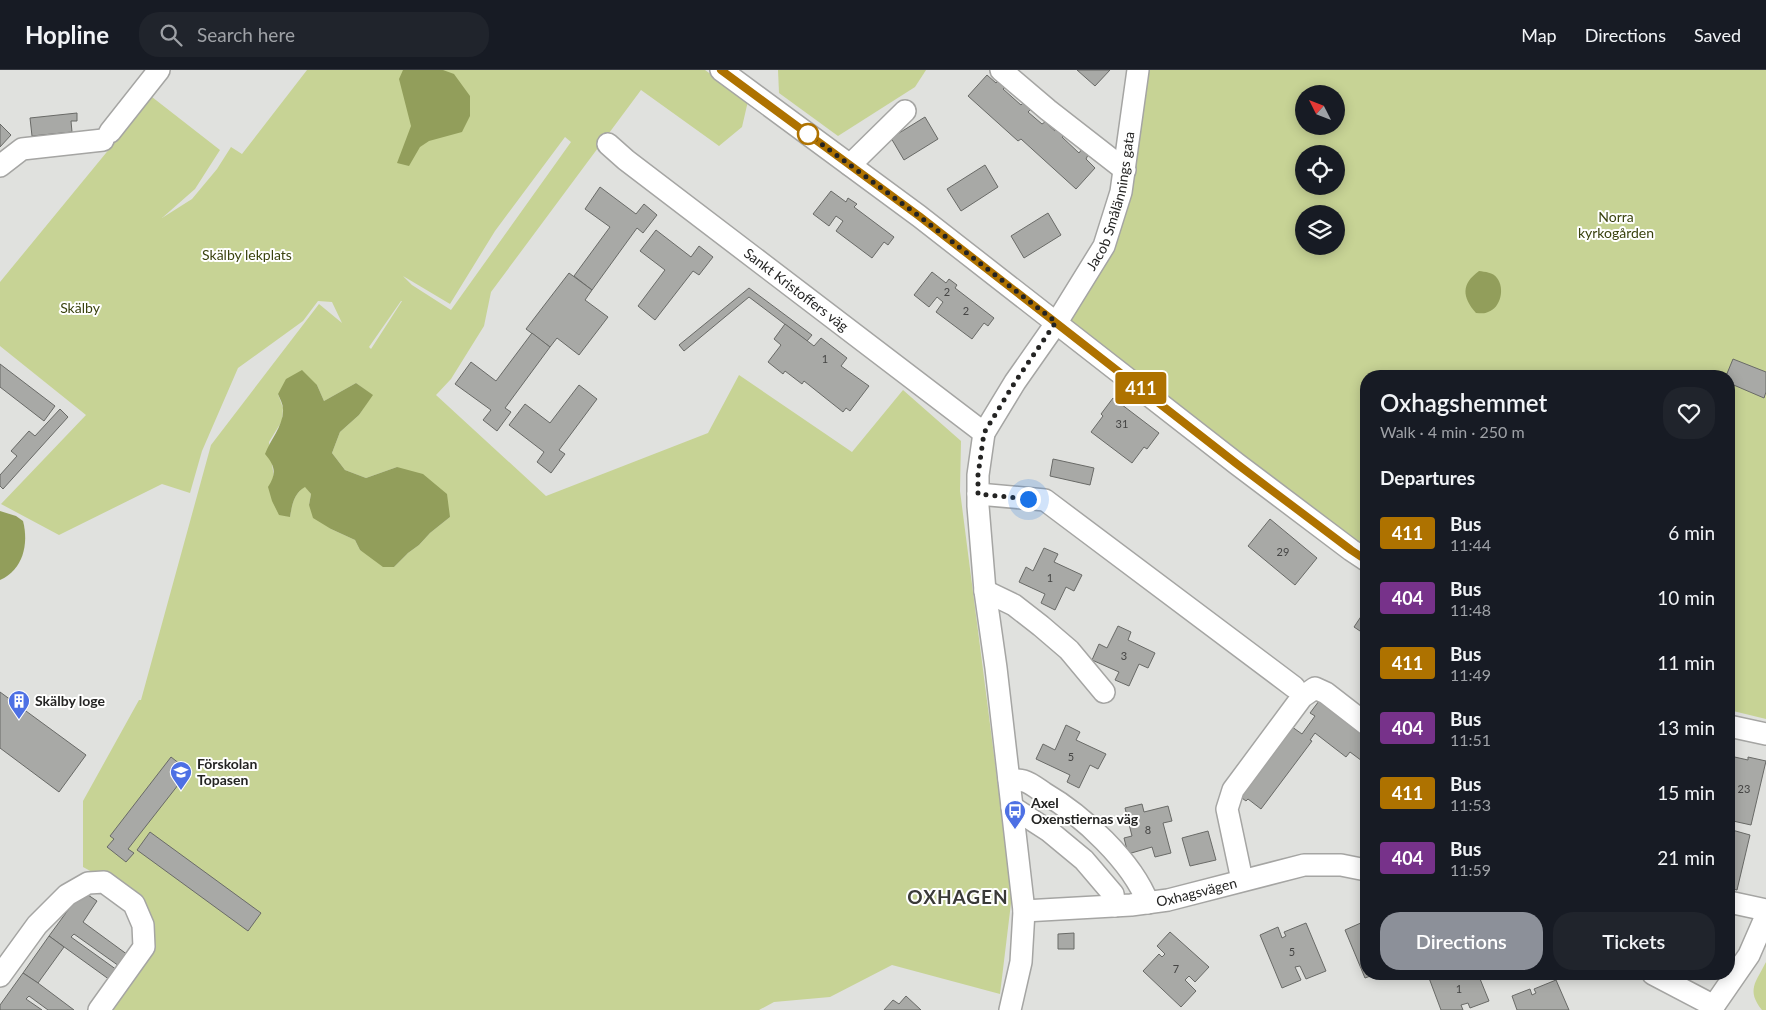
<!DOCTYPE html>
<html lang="en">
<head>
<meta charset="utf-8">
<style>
  :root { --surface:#171b24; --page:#20242c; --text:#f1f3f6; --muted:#9ea1a6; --line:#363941; --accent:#8c9099 }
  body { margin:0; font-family:Lato,sans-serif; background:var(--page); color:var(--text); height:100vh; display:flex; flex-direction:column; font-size:19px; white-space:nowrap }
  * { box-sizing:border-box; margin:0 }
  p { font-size:16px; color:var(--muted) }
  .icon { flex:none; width:28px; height:28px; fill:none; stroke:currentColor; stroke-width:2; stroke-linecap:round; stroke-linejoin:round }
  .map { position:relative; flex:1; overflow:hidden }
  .details { position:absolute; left:1360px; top:300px; width:375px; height:610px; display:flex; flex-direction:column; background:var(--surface); border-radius:20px; box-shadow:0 2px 12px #0003 }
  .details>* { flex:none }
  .badge { padding:0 10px; border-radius:4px; font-size:18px; line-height:32px }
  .needle { width:32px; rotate:312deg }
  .buttons { position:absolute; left:1295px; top:15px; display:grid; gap:10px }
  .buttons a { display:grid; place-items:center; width:50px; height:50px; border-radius:50%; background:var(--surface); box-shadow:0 2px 12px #0003; font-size:25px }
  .you { position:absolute; width:25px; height:25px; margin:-12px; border:4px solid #fff; border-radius:50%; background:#1a73e8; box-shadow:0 0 0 8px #1a73e833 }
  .map>.badge { position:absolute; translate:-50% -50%; box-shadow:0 0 0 2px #fff }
  h2 { padding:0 20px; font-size:19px; line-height:45px }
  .round { display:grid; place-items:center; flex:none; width:52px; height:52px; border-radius:20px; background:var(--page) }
  .overview { display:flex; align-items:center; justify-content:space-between; height:85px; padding:0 20px }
  h1 { font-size:24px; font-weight:600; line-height:38px }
  .primary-button { display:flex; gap:10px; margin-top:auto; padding:10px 20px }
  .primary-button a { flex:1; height:58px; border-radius:20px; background:var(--accent); color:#fff; font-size:20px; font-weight:600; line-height:58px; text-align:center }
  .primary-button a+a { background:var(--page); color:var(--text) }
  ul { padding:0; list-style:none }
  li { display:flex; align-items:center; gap:15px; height:65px; padding:0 20px }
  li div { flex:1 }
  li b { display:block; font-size:19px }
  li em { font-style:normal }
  li .badge { min-width:55px; font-weight:700; text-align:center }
  header { display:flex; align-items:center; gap:30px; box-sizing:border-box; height:70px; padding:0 25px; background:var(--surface); border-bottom:1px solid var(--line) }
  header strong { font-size:24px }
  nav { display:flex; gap:28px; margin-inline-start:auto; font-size:18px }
  .search { width:350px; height:45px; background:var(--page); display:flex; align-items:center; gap:12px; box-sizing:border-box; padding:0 18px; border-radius:20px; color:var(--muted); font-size:19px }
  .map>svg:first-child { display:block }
  .green { fill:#c7d395; fill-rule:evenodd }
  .water { fill:#929e5b }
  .building { fill:#a8a9a6; stroke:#696a67 }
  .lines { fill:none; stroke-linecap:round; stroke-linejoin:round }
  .minor-casing { stroke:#a5a5a3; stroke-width:24 }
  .minor { stroke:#fff; stroke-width:21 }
  .line-casing { stroke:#fff; stroke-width:11 }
  .line { stroke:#ae7200; stroke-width:8 }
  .walk { stroke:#242423; stroke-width:5; stroke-dasharray:0 9 }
  .stop-dot { fill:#fff; stroke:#ae7200; stroke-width:2.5 }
  .labels { text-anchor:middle; stroke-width:4; stroke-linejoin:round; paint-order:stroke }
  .number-label { font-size:11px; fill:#454544 }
  .street-label { font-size:14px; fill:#242423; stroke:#fffffe }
  .park-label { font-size:14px; fill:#3a420e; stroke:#fffffe }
  .poi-label { font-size:14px; font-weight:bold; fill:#242423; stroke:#fffffe; text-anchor:start }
  .district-label { font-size:19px; font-weight:bold; letter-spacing:1px; fill:#393937; stroke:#fffffe }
</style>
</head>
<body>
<header>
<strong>Hopline</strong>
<div class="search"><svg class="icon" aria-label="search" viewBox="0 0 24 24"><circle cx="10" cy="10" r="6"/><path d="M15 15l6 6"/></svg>Search here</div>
<nav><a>Map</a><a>Directions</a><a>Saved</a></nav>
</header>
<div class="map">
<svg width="1766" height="940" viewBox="0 0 1766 940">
  <rect width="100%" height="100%" fill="#e0e1de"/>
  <g class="green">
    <path d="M307 0H705L748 31 742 57 719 76 641 20 491 222 484 256 451 309 436 325 546 426 708 363 739 305 852 382 903 320 961 371 960 421 1012 825 1000 924 892 895 830 927 774 932 759 940H107L126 915 142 829 83 797V731L139 630H141L211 375 319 234 342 253 332 232 318 231 303 251 238 298 202 381 190 423 162 414 59 465 1 434 86 345 0 276V212L152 27 220 80 195 119 162 148 192 129 217 99 231 77 242 84ZM565 67 571 72 451 240 412 215 403 206 450 234 495 161ZM401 231H402L371 279 369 277ZM356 313 372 325 359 345 340 362 332 383 345 400 366 408 397 397 450 447 430 463 419 475 408 483 394 497 360 480 355 470 331 459 309 435 311 424 305 416C294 424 292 434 290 447L274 408 269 372 282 351 283 338 278 324 317 315 324 331Z"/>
    <polygon points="778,0 926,0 915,17 838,66 779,23"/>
    <path d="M1138 0H1766V649L1729 640V306H1366V490L1057 252 1104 175ZM1304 24H1336V56H1304ZM1304 84H1336V116H1304ZM1304 144H1336V176H1304Z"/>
    <path d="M1766 892V940H1762C1746 920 1756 912 1766 892Z"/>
  </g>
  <g class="water">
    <polygon points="403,0 443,0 454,4 470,26 470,46 462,62 429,71 420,77 409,96 397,93 411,56 399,9"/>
    <path d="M1479 201C1485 202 1493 202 1497 208 1505 218 1501 238 1488 242 1485 244 1480 243 1476 243 1462 227 1461 214 1479 201Z"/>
    <path d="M302 300 317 315 324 331 356 313 373 325 359 345 340 362 332 383 345 400 366 408 397 397 423 404 447 424 450 447 430 463 419 475 408 483 394 497H383L360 480 355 470 331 459 313 448 309 435 311 424 305 417C294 423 292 435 290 447L279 445 272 431 268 417C277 403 275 396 265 384 270 370 284 355 283 339 283 334 280 329 278 324L286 309Z"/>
    <path d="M0 441 16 446 23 451C29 474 23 500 0 510Z"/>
  </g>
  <g class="building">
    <polygon points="1077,0 1110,0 1095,16"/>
    <polygon points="987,5 996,13 1000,9 1007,16 1003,19 1021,35 1024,32 1031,39 1028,42 1042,54 1045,52 1055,61 1058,58 1065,64 1062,67 1079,83 1082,79 1089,83 1086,89 1095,98 1076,119 1021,69 1018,71 968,26"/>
    <polygon points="77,43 77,51 71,51 72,62 32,66 30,48"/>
    <polygon points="925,47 938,69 904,90 891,68"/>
    <polygon points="0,54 11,65 0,77"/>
    <polygon points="985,95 998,117 961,141 947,119"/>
    <polygon points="600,117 636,144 644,134 657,145 643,163 637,158 592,220 574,206 610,157 585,139"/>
    <polygon points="831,121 846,132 848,128 857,134 854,137 894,167 888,175 884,172 872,188 836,161 843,151 836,146 829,156 813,144"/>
    <polygon points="1048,143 1061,165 1024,188 1011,166"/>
    <polygon points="656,160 691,187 699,176 713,187 699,205 693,201 655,250 638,236 665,200 640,181"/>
    <polygon points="932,202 946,213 949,209 957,215 955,218 994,248 988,256 984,253 972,269 936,242 943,232 937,227 929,237 914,225"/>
    <polygon points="569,203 592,220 585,230 608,247 579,285 557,268 550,277 526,259"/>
    <polygon points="749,218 812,265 807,271 749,227 684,281 679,275"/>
    <polygon points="785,254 814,276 821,268 847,288 841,296 869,316 850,341 846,338 843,342 804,311 802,314 785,301 783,304 768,292 781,275 774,269"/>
    <polygon points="532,263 550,277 505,338 511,342 497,361 483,350 491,340 455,314 471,292 496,311"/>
    <polygon points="1733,289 1766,302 1766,322 1764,328 1729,313 1729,306 1726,306"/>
    <polygon points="0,294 55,336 44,351 0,317"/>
    <polygon points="579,315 597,329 559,380 565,384 551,403 537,392 544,382 509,355 525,334 550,353"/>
    <polygon points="1113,328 1159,363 1147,379 1144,377 1132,393 1091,362 1103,346 1101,344"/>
    <polygon points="60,339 68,347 3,419 0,416 0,405 17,386 11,381 29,361 35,366"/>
    <polygon points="1053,389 1094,398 1090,415 1050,406"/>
    <polygon points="1270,449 1317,488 1295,515 1248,476"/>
    <polygon points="1044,478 1058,484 1054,492 1082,505 1074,521 1066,517 1055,540 1041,533 1045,524 1019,512 1026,497 1033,501"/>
    <polygon points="1366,539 1366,565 1354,557"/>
    <polygon points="1118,556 1131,562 1128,570 1155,583 1148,598 1139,594 1129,616 1115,610 1119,602 1092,590 1099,574 1107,578"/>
    <polygon points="0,622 86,685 59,722 0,678"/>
    <polygon points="1319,631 1359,662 1366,659 1366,694 1350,682 1346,687 1315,663 1310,670 1312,671 1261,739 1248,729 1246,731 1235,723 1288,654 1302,664 1315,646 1310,643"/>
    <polygon points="1066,655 1080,662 1076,670 1106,684 1098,699 1090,695 1079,718 1067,712 1070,705 1036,689 1043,674 1055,680"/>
    <polygon points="1730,686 1748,690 1748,687 1766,691 1751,755 1733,751 1734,748 1729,747"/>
    <polygon points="171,687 189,701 128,779 134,783 126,792 107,777 114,769 110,766"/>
    <polygon points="1142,734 1144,742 1168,736 1172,751 1163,753 1171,783 1155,787 1152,777 1128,784 1124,768 1132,766 1125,738"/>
    <polygon points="1732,760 1750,765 1737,820 1729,818 1729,765 1731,765"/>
    <polygon points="1208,761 1216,790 1190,796 1182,768"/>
    <polygon points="150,762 261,843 248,861 137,780"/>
    <polygon points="82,821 97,831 83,852 128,885 119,896 74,864 71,867 117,900 110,910 49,866"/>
    <polygon points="1363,852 1366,860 1366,904 1376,904 1365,908 1345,860"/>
    <polygon points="1306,853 1326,901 1306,909 1300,896 1295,897 1301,910 1282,918 1260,865 1278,857 1282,868 1286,866 1284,862"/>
    <polygon points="1170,862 1209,897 1195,912 1189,906 1185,910 1196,921 1181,937 1143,901 1159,884 1162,887 1165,884 1157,876"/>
    <polygon points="1074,863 1074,879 1058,879 1058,864"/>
    <polygon points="49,866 64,877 38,913 23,903"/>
    <polygon points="23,903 38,913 74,940 48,940 29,926 26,929 42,940 0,940 0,935"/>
    <polygon points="1438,904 1447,904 1448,906 1453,904 1478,904 1489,931 1470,938 1468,933 1461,935 1463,940 1441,940 1429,908"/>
    <polygon points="1556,910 1569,940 1517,940 1512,926 1530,919 1532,925 1536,923 1534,919"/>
    <polygon points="906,926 921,940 884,940 893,930 899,934"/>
  </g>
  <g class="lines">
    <g class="minor-casing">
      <g id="minor">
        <polyline points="721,0 919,146 1237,394 1351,480 1366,490"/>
        <polyline points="1001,0 1048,40 1125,100"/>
        <polyline points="110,62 159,0"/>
        <path id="s1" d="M608 74 626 90 984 363"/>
        <polyline points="850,95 905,41"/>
        <polyline points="0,96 22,79 103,70"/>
        <polyline points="978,424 1045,430 1294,617"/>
        <polyline points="985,521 1014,535 1041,556 1069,580 1104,622"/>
        <polyline points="1729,656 1766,664"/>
        <path d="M1009 709C1014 710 1019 710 1024 711 1031 713 1038 719 1044 723 1082 745 1132 791 1148 833"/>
        <polyline points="1012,737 1049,761 1084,790 1113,824 1115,836"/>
        <polyline points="1242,810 1227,739 1233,720 1302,627 1315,618 1326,623 1366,654"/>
        <polyline points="1729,832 1766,840"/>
        <path id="s2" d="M1024 841 1131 835 1168 830 1304 795H1341L1366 800"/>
        <polyline points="1653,904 1714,936"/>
        <polyline points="0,906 37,855 67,825 88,813 104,812 134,834 143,855 144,877 99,940"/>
        <path id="s3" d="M1010 940 1021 892 1024 841 996 598 985 521 978 436V405L984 363 1015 312 1057 252 1104 176 1121 122 1138 0"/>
        <polyline points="1711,940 1749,885 1766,846"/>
      </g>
    </g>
    <use href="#minor" class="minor"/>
  </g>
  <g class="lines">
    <g class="line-casing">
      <polyline id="line" points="721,0 919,146 1237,394 1351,480 1366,490"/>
    </g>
    <use href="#line" class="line"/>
    <polyline class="walk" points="808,64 919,146 1056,252 1015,312 984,363 978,405 978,424 1028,429"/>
  </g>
  <defs>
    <g id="building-pin" transform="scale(1.125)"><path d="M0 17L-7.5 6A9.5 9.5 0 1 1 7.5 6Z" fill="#4d70e4" stroke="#fffffe"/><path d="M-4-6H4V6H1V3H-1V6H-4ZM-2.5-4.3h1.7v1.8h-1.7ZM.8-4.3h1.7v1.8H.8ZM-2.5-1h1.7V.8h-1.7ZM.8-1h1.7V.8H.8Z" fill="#fff"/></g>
    <g id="school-pin" transform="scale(1.125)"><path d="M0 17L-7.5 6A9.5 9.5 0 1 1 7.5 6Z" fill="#4d70e4" stroke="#fffffe"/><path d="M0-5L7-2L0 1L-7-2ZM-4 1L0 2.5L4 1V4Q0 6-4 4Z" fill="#fff"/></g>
    <g id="bus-pin" transform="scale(1.125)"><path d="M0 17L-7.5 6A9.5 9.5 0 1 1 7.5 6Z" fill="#4d70e4" stroke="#fffffe"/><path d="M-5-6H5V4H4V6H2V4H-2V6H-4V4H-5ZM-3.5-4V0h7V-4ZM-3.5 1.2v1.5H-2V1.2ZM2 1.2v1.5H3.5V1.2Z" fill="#fff"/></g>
  </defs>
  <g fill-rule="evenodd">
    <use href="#building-pin" x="19" y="631"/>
    <use href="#school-pin" x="181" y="702"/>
    <use href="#bus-pin" x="1015" y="741"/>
  </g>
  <circle class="stop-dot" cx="808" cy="64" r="10"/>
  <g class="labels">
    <g class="number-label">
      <text x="947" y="226">2</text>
      <text x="966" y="245">2</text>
      <text x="825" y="293">1</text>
      <text x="1122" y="358">31</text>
      <text x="1283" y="486">29</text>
      <text x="1050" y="512">1</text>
      <text x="1124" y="590">3</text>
      <text x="1071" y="691">5</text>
      <text x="1744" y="723">23</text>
      <text x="1148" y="764">8</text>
      <text x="1292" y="886">5</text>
      <text x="1176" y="903">7</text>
      <text x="1459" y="923">1</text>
    </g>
    <g class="street-label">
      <text dy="5" stroke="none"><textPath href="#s3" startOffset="849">Jacob Smålännings gata</textPath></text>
      <text dy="5" stroke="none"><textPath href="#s1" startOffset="238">Sankt Kristoffers väg</textPath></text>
      <text dy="5" stroke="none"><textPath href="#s2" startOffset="174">Oxhagsvägen</textPath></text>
    </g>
    <g class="park-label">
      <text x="1616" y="152">Norra<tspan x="1616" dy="16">kyrkogården</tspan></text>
      <text x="247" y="190">Skälby lekplats</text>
      <text x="80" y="243">Skälby</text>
    </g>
    <g class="poi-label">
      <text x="35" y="636">Skälby loge</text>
      <text x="197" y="699">Förskolan<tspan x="197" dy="16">Topasen</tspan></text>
      <text x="1031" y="738">Axel<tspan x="1031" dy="16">Oxenstiernas väg</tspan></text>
    </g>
    <g class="district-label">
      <text x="958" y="834">OXHAGEN</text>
    </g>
  </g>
</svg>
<div class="buttons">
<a><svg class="needle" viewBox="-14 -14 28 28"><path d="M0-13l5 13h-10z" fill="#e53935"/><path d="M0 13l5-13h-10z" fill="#9ea1a6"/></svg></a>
<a><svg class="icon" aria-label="locate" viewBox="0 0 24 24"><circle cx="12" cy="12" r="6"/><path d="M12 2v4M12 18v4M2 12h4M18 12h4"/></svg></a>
<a><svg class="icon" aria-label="layers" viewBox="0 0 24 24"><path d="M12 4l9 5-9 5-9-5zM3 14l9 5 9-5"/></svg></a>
</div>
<div class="you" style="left:1028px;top:429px"></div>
<b class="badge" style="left:1141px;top:318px;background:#ae7200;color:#fff">411</b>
<section class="details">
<div class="overview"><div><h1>Oxhagshemmet</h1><p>Walk · 4 min · 250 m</p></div><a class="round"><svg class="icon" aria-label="heart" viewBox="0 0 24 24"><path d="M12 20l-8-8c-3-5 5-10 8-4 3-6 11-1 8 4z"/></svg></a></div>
<h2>Departures</h2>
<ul>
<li><span class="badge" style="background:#ae7200;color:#fff">411</span><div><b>Bus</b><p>11:44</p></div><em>6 min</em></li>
<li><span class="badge" style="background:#77328a;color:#fff">404</span><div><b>Bus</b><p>11:48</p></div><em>10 min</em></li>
<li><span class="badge" style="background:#ae7200;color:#fff">411</span><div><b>Bus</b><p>11:49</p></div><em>11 min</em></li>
<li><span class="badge" style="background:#77328a;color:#fff">404</span><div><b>Bus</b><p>11:51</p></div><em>13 min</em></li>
<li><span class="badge" style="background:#ae7200;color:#fff">411</span><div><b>Bus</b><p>11:53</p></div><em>15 min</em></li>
<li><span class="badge" style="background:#77328a;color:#fff">404</span><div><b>Bus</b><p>11:59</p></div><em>21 min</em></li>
</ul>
<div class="primary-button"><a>Directions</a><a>Tickets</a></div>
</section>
</div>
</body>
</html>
